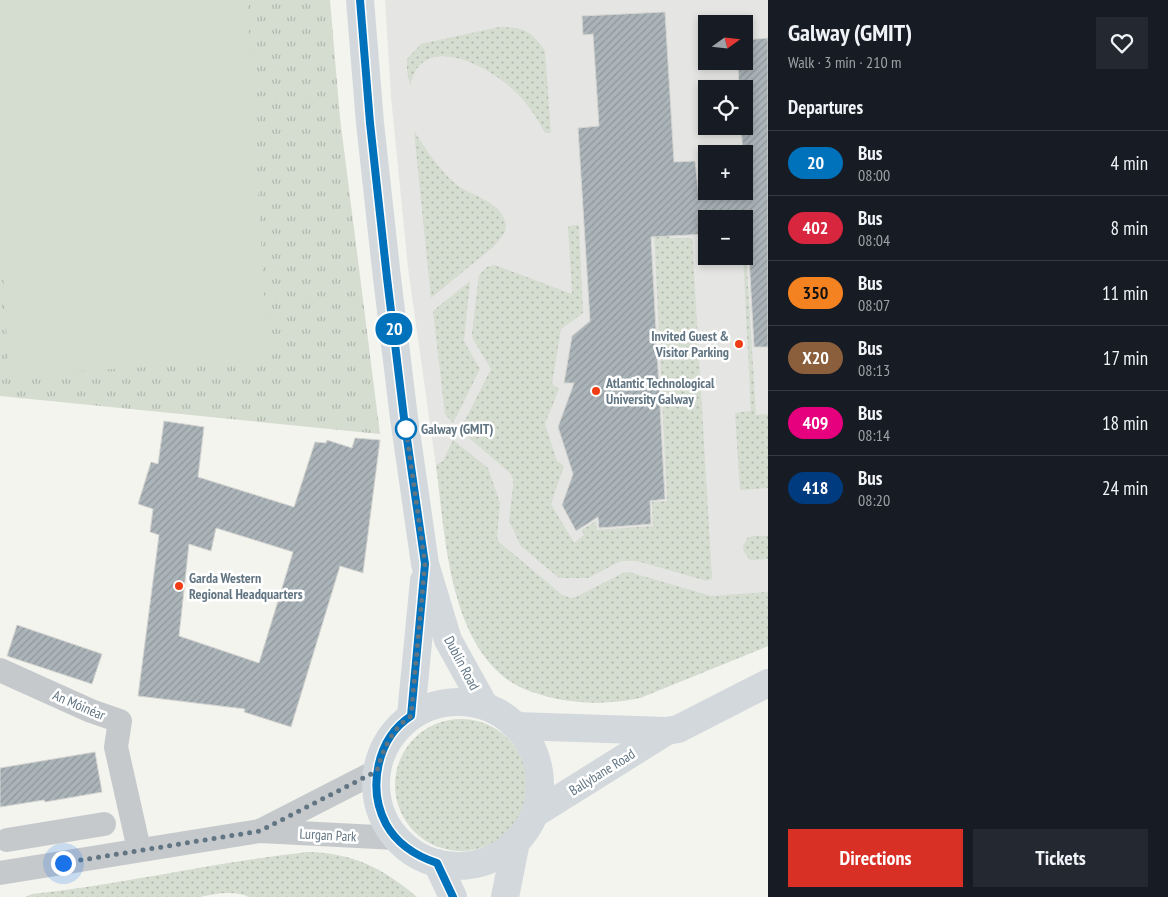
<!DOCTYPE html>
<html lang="en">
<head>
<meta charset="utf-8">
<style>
  :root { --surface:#171b24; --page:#242831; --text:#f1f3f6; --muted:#9ea1a6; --line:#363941; --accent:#d93025 }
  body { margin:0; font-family:"PT Sans Narrow",sans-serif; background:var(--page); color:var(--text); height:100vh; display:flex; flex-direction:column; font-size:19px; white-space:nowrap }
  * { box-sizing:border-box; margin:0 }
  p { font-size:16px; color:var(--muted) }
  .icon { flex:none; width:28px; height:28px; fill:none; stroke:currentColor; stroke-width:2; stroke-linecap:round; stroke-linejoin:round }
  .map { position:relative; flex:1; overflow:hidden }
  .panel { display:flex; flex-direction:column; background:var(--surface); width:400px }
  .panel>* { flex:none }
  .badge { padding:0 10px; border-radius:16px; font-size:18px; line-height:32px }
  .needle { width:32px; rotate:75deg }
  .fabs { position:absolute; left:698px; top:15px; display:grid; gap:10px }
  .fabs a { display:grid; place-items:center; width:55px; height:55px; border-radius:0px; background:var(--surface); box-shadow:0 2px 8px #0003; font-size:25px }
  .you { position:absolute; width:25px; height:25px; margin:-12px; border:4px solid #fff; border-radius:50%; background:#1a73e8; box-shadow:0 0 0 8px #1a73e833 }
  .map>.badge { position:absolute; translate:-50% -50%; box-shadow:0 0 0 2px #fff }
  h2 { padding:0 20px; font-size:19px; line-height:45px }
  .round { display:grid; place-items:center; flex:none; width:52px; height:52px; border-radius:0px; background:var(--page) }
  .summary { display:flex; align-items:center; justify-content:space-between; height:85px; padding:0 20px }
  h1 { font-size:24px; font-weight:700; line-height:38px }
  .button { display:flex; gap:10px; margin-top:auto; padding:10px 20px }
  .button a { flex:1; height:58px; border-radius:0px; background:var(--accent); color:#fff; font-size:20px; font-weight:700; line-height:58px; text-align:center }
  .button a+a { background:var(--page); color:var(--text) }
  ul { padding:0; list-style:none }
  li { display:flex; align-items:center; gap:15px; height:65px; padding:0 20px; border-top:1px solid var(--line) }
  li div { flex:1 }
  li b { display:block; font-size:19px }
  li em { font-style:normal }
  li .badge { min-width:55px; font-weight:700; text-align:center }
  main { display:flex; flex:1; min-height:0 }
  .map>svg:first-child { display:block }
  .built { fill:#e5e5e3; fill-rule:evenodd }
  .grass { fill:url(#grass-dots) }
  .park { fill:url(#park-tufts) }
  .pitch { fill:#d5dcd0 }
  .building { fill:url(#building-hatch); stroke:#d5d5d2; fill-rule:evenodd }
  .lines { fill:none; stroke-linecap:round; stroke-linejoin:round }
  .minor { stroke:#c6c9cc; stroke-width:24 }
  .major { stroke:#d2d8dc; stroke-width:28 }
  .line-casing { stroke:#fff; stroke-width:11 }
  .line { stroke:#0072bc; stroke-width:8 }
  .walk { stroke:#617583; stroke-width:5; stroke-dasharray:0 9 }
  .poi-dot { fill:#f03d14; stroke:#fff; stroke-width:2 }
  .stop-dot { fill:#fff; stroke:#0072bc; stroke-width:2.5 }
  .labels { text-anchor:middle; stroke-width:5; stroke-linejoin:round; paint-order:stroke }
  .poi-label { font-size:14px; font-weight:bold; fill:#617583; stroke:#fff; text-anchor:start }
  .stop-label { font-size:14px; font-weight:bold; fill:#617583; stroke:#fff; text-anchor:start }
  .street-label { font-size:14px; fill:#617583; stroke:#fff }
</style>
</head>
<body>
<main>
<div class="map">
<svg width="768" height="897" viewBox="0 0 768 897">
  <defs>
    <pattern id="grass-dots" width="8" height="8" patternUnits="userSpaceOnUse" patternTransform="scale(1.25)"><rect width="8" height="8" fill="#d5dcd0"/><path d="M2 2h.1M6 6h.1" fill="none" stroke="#b0b7ae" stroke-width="1.8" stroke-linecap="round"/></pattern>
    <pattern id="park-tufts" width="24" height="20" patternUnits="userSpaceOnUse" patternTransform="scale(1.25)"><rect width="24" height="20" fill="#d5dcd0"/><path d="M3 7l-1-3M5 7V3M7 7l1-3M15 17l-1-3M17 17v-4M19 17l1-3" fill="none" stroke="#b0b7ae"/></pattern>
    <pattern id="building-hatch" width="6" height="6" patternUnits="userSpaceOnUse" patternTransform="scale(1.25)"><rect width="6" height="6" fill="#abb4b8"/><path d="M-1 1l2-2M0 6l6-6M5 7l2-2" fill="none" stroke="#8f979b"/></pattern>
  </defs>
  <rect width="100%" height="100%" fill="#f4f4ef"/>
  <path class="built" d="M385 0H768V646L640 698 628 700 597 703 564 700 524 689 515 684 500 673 480 649 465 619 451 573 408 268 391 97ZM706 24H744V61H706ZM706 89H744V126H706ZM706 154H744V191H706ZM706 219H744V256H706Z"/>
  <g class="grass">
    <path d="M499 27C523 27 532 31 545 51L551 133H545C536 116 525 99 510 87 491 70 443 42 420 65 414 71 412 79 410 86L407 70V59L421 44Z"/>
    <path d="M414 131C426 150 439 170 457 185 472 196 499 201 505 221 509 231 499 240 493 247L431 298Z"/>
    <polygon points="744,220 756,415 768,414 768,488 740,490 735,413 751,411 743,256"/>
    <polygon points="579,225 583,313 561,329 552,384 559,389 545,424 557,461 564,466 551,504 574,543 584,535 582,530 596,521 597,530 653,526 652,502 667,501 654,230 669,229 670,238 692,238 712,579 707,581 637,561 621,561 588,578 559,578 521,546 509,521 513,487 513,479 510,473 460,430 491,369 473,339 472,333 479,275 487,267 495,265 572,294 568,226"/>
    <polygon points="470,281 464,341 480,369 453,423 445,414 433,311"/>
    <path d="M453 440 488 468 500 503 497 537 499 542 561 594 570 598 576 597 623 573 629 572 711 596 768 592V646L640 698C613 704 585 704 557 699 540 695 522 690 508 680 448 636 445 533 436 465L443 461Z"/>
    <polygon points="753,536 768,536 768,559 750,560 744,552 743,546 747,538"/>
    <circle cx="461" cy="785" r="66"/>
    <path d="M308 852C353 853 383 868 417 897H249C232 890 217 894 200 897H25L32 894C124 884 215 862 308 852Z"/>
  </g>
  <polygon class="park" points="0,0 330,0 340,118 380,434 0,396"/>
  <polygon class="pitch" points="0,0 247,0 268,360 9,375 0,223"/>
  <g class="building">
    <polygon points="665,12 674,162 695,161 699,197 746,194 741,126 744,126 744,89 739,89 738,61 744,61 744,40 768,38 768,347 754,347 747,219 706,219 706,234 651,237 665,499 650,501 651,524 599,528 598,517 576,531 562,505 573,474 558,427 574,383 564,383 572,336 590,321 578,128 599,126 593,34 583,35 582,16"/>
    <path d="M164 421 204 427 198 477 294 507 315 442 326 443 327 440 352 448 355 438 380 440 363 573 340 566 291 727 244 712 245 709 138 696 159 535 150 532 153 509 138 504 151 462 158 464ZM216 528 293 552 259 663 179 636 189 544 211 551Z"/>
    <polygon points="17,625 102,654 92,684 7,656"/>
    <polygon points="95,752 102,792 45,802 44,800 0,807 0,768"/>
  </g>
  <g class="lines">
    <g class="minor">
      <polyline points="0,670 91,711 120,721 116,747 139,849"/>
      <polyline points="262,830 377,771"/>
      <polyline points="7,840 104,824"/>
      <polyline points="0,873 260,831 396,838"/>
    </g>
    <g class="major">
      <polyline points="360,0 370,123 387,278 404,418 425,564 448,640 483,703"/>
      <circle cx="458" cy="784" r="82"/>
      <polyline points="411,715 424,580"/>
      <polyline points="516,726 667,731 678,729 768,683"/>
      <polyline points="536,813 667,731"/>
      <polyline points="437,863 453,897"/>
      <polyline points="505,897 515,847"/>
    </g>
  </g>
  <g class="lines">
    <g class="line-casing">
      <path id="line" d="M360 0 370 123 387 278 404 418 425 564 411 716C377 738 367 788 386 824 397 844 416 856 437 863L453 897"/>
    </g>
    <use href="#line" class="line"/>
    <path class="walk" d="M63 863 260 831 377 771C383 749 392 729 411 716L425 564 406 429"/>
  </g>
  <g class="poi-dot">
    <circle cx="739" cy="344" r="5"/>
    <circle cx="596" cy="391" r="5"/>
    <circle cx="179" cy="586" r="5"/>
  </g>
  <circle class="stop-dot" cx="406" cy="429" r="10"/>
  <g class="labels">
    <g class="poi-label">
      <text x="729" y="341" text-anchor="end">Invited Guest &amp;<tspan x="729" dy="16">Visitor Parking</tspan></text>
      <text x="606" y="388">Atlantic Technological<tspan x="606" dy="16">University Galway</tspan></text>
      <text x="189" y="583">Garda Western<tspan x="189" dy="16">Regional Headquarters</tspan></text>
    </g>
    <g class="stop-label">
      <text x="421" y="434">Galway (GMIT)</text>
    </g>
    <g class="street-label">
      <text transform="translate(462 663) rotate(62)" y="5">Dublin Road</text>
      <text transform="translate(79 705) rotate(23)" y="5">An Móinéar</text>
      <text transform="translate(602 772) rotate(-32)" y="5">Ballybane Road</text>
      <text transform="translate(328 835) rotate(3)" y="5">Lurgan Park</text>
    </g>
  </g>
</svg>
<div class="fabs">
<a><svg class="needle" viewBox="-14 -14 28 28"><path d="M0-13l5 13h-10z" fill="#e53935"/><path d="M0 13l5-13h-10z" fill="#9ea1a6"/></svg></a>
<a><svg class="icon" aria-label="locate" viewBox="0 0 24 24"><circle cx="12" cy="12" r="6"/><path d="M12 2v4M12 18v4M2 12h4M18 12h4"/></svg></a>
<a>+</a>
<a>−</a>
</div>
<div class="you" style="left:63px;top:863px"></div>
<b class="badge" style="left:394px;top:329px;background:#0072bc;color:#fff">20</b>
</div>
<section class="panel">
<div class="summary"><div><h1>Galway (GMIT)</h1><p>Walk · 3 min · 210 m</p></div><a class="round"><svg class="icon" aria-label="heart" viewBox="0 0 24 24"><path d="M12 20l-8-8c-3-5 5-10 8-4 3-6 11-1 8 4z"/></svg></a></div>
<h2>Departures</h2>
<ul>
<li><span class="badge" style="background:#0072bc;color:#fff">20</span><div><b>Bus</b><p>08:00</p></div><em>4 min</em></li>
<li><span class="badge" style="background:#d7263d;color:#fff">402</span><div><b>Bus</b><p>08:04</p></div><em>8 min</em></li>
<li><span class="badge" style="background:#f58220;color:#111">350</span><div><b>Bus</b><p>08:07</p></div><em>11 min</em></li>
<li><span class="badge" style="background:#8b5e3c;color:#fff">X20</span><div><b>Bus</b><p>08:13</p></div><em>17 min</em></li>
<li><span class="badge" style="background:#e6007e;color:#fff">409</span><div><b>Bus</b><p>08:14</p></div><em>18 min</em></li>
<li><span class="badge" style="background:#003b80;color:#fff">418</span><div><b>Bus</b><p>08:20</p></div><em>24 min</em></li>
</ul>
<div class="button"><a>Directions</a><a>Tickets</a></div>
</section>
</main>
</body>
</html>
